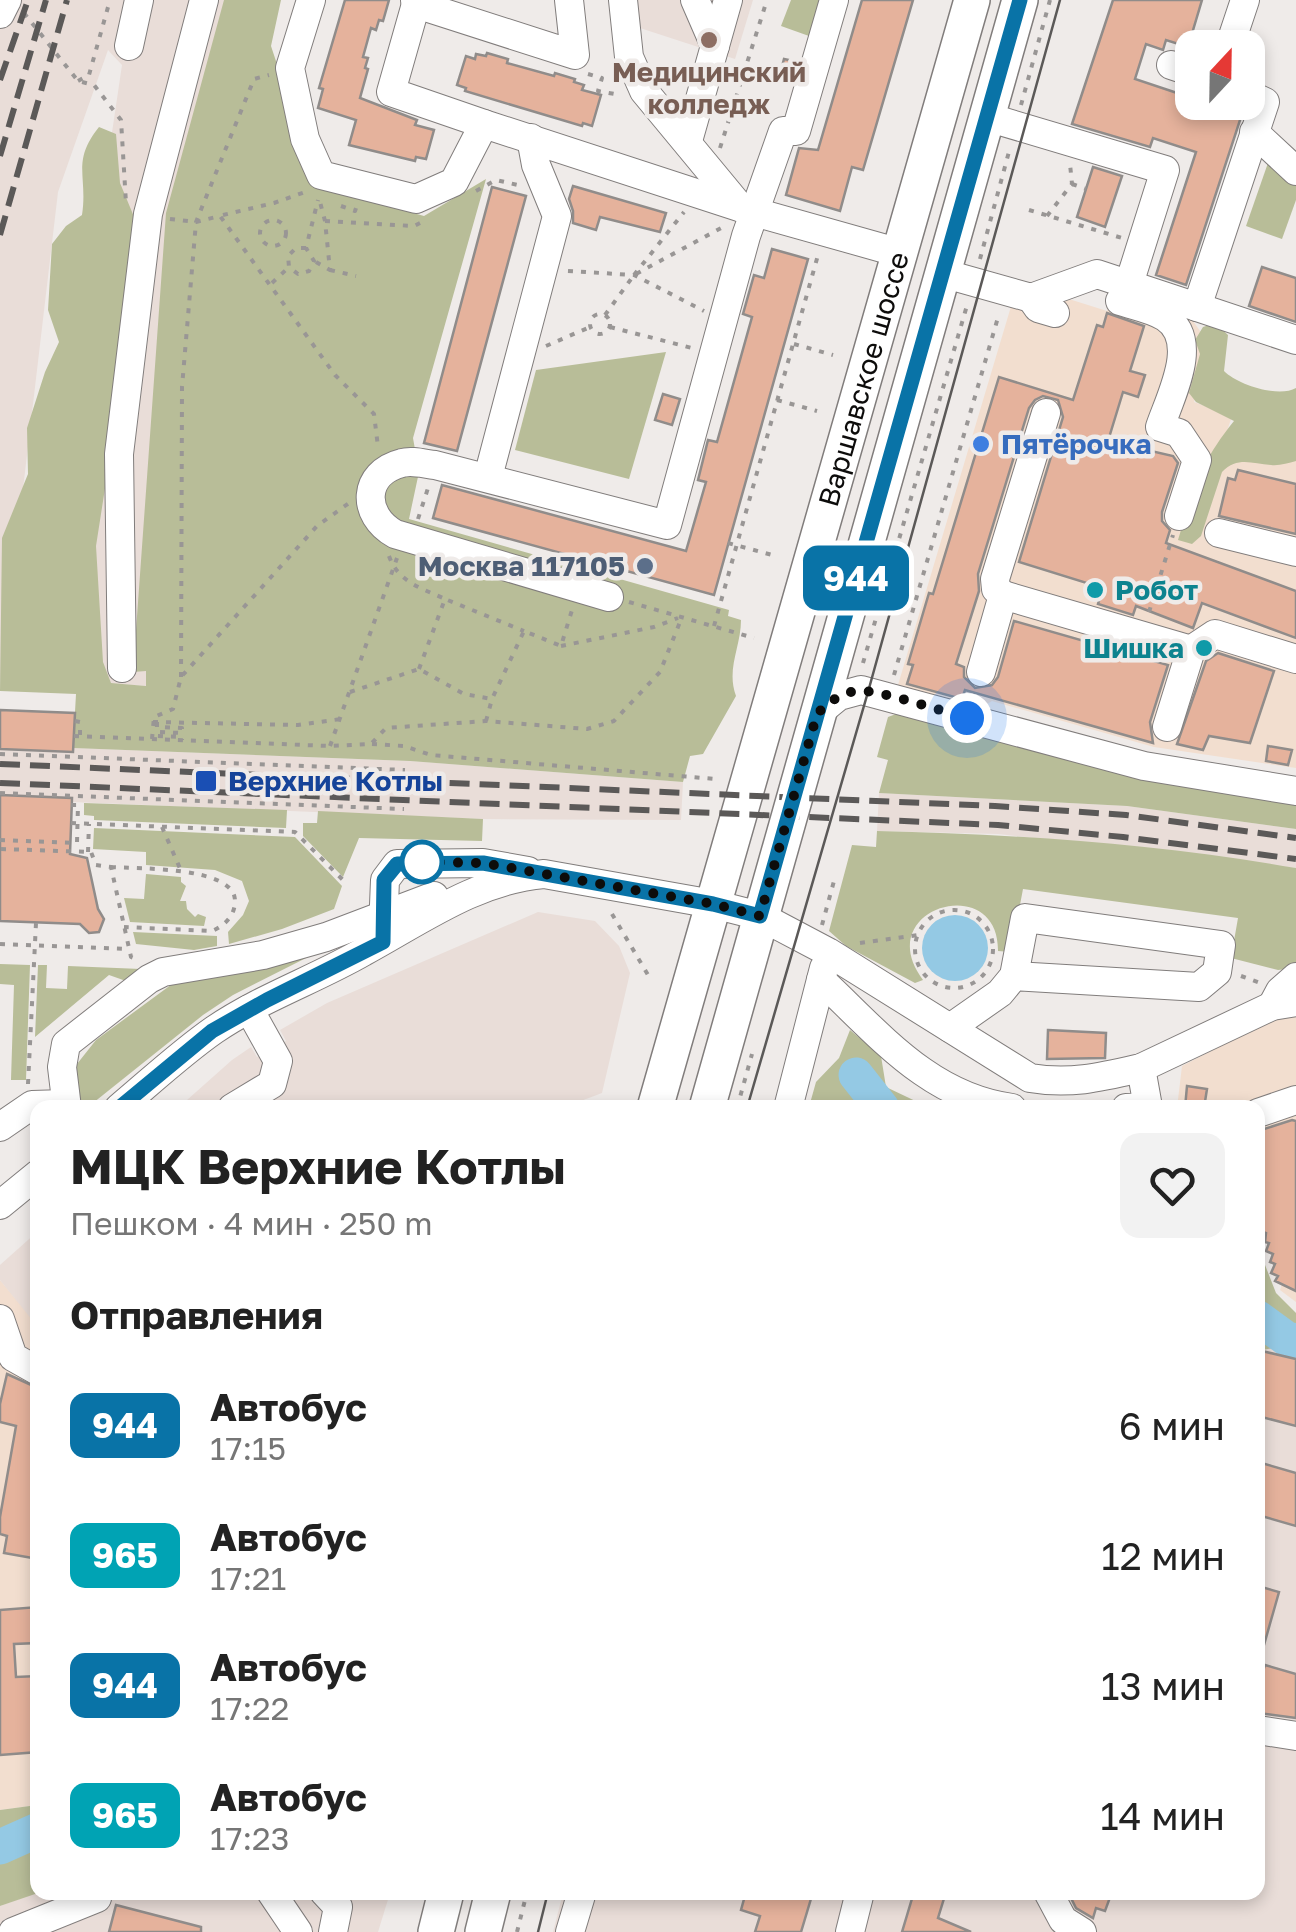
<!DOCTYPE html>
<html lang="ru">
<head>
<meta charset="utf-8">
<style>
  :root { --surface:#fff; --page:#f2f2f2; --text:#222; --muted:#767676 }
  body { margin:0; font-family:"Golos Text",sans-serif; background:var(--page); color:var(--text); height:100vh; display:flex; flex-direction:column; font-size:38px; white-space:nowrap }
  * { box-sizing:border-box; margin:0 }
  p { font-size:32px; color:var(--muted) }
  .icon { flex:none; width:55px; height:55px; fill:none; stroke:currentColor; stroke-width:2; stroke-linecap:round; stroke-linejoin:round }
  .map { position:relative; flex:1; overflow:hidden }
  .sheet { position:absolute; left:30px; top:1100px; width:1235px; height:800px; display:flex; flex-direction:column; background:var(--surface); border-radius:20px; box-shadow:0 5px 15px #0003 }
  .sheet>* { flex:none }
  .badge { padding:0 20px; border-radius:15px; font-size:35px; line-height:65px }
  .needle { width:65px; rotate:22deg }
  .tools { position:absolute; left:1175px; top:30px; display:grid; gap:20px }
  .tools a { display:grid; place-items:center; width:90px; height:90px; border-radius:20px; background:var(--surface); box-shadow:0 5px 15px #0003; font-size:50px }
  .you { position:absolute; width:50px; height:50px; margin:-25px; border:8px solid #fff; border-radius:50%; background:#1a73e8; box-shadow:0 0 0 15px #1a73e833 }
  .map>.badge { position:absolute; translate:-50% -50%; box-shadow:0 0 0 5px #fff }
  h2 { padding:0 40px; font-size:38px; line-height:90px }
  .round { display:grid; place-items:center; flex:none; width:105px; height:105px; border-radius:20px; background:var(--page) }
  .summary { display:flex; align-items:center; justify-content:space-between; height:170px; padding:0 40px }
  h1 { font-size:48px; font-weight:700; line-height:75px }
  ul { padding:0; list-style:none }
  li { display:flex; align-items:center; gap:30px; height:130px; padding:0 40px }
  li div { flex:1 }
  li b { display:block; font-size:38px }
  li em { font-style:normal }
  li .badge { min-width:110px; font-weight:700; text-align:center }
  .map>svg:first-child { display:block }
  .commercial { fill:#f2decf }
  .built { fill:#e9ddd8 }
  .green { fill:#b8bd98 }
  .water { fill:#94c9e4 }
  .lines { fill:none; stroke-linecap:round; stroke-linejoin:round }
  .river { stroke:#94c9e4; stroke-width:35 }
  .building { fill:#e5b29c; stroke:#908c8a; stroke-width:2.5 }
  .minor-casing { stroke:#817d7c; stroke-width:30 }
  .major-casing { stroke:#817d7c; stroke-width:38 }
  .path { stroke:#999695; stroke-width:4; stroke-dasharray:5 8; stroke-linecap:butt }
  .minor { stroke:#fff; stroke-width:28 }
  .major { stroke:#fff; stroke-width:35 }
  .tram { stroke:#5b5958; stroke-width:2.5 }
  .rail { stroke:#5b5958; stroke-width:6; stroke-dasharray:20 10; stroke-linecap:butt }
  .line-casing { stroke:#fff; stroke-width:22 }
  .line { stroke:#0973a7; stroke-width:15 }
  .walk { stroke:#0d0c0b; stroke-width:10; stroke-dasharray:0 18 }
  .education-dot { fill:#8d6e63; stroke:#efebe9; stroke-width:4 }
  .shop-dot { fill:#3f7fe0; stroke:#efebe9; stroke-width:4 }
  .service-dot { fill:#5c6f8a; stroke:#efebe9; stroke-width:4 }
  .culture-dot { fill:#0f9aa8; stroke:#efebe9; stroke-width:4 }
  .transit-dot { fill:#1a4fb4; stroke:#efebe9; stroke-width:4 }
  .stop-dot { fill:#fff; stroke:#0973a7; stroke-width:5 }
  .labels { text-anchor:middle; stroke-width:9; stroke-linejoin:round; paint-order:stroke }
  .education-label { font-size:28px; font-weight:bold; fill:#785e54; stroke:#efebe9 }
  .street-label { font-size:28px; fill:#0d0c0b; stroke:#efebe9 }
  .shop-label { font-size:28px; font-weight:bold; fill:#366cbe; stroke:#efebe9; text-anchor:start }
  .service-label { font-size:28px; font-weight:bold; fill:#4e5e75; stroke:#efebe9; text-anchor:end }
  .culture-label { font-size:28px; font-weight:bold; fill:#0d838f; stroke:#efebe9; text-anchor:start }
  .transit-label { font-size:28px; font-weight:bold; fill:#164399; stroke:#efebe9; text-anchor:start }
</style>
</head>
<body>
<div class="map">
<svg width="1296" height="1932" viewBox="0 0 1296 1932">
  <rect width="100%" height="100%" fill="#efebe9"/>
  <g class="commercial">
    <polygon points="1018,283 1107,311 1116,286 1186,311 1205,338 1208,353 1194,402 1232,416 1224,440 1296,455 1296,768 1154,747 992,701 979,709 898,685"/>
    <polygon points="1296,1007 1296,1302 1280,1290 1282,1284 1275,1281 1277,1276 1271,1273 1275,1264 1270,1262 1273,1254 1266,1251 1269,1244 1265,1242 1266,1233 1258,1230 1262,1220 1258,1217 1258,1108 1177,1108 1182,1066"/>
    <polygon points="0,1280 38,1326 37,1805 0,1810"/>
  </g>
  <g class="built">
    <polygon points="0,0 236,0 157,473 146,686 77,681 98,227 122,65 108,50 58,192 0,684"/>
    <polygon points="637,0 753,0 735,59 640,28"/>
    <polygon points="0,710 75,713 74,748 410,761 683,782 681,820 483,819 72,802 0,836"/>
    <polygon points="879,793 1127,806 1296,829 1296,868 998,834 877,831"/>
    <polygon points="538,912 595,921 619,946 630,973 602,1093 565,1107 178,1108 232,1060 251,1047 257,1057 286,1041 280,1030 327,1003"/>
    <polygon points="37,1232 37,1326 0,1280 0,1265"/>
    <polygon points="1258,1333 1296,1343 1296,1932 553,1932 563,1893 1258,1892"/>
    <polygon points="38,1892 390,1893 378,1932 0,1932 0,1906"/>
  </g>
  <g class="green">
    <path d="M224 0H281L271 46 313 173 310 184 424 216 486 179 413 438 419 472 409 519 729 610 728 616 741 620C741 647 726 669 736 696L703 754 690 756 683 782 410 761 73 748 76 694 0 691 2 538 28 474 27 428 45 372 59 342 48 310 52 244 66 226 82 215C88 176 71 162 99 127L116 134 120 183 137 224 138 242 116 358 120 392 96 546 103 662 111 683 146 686V671L133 672 166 213Z"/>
    <polygon points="791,0 822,0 809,36 781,26"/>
    <polygon points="1269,160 1296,183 1296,200 1282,239 1246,226"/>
    <path d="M1215 323 1228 335 1224 371C1238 385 1279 398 1296 388V461C1288 463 1279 466 1271 465 1252 464 1238 456 1222 472L1201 536 1192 544 1178 540C1193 490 1200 463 1234 421L1196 402 1189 393 1200 354 1195 340 1203 327Z"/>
    <polygon points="666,352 629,479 515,450 536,370"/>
    <polygon points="896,714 1296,803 1296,829 1127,806 879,793 888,760 877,757 888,717"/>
    <polygon points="84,803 287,810 286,828 94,820 94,816 84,815"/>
    <polygon points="318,811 483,819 482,841 359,838 343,877 303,836 303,823 317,823"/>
    <polygon points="94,828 295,837 342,886 334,909 282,929 229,944 228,932 243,915 249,901 242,881 215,870 146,865 146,852 93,849"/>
    <path d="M877 831C1017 834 1158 844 1296 868V968L1278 970 1231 958 1238 918 1023 889 1011 952 998 951C999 870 869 908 923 980L915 983 846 946 829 931 852 845 876 847Z"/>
    <polygon points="146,874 181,877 181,882 186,886 180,901 186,901 187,909 195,917 198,914 206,917 204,926 130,922 124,898 144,899"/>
    <polygon points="133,932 217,936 217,946 194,950 136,944"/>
    <polygon points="313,950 310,956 233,995 203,1015 88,1107 73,1093 77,1064 96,1040 183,976"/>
    <polygon points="0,964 30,965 26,1080 11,1080 14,985 0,984"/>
    <polygon points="38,965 47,965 46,988 67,989 68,966 141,969 126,981 109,975 35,1037"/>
    <polygon points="850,1030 881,1056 886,1087 928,1107 809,1107 816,1082 839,1058"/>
    <polygon points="1258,1247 1276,1293 1296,1313 1296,1344 1262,1350 1258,1359"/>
    <polygon points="37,1805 38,1893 0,1906 0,1810"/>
  </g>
  <circle class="water" cx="955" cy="948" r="33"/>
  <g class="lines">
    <g class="river">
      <polyline points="856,1075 882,1108"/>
      <polyline points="1258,1318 1287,1339 1296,1341"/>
      <polyline points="0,1847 38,1830"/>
    </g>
  </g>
  <g class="building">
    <polygon points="345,0 389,0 383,21 379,20 376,30 371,28 363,57 368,58 365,68 368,69 360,98 417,120 415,125 434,130 426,159 416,157 415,161 349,145 356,120 318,108 323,89 319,88"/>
    <polygon points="862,0 913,0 863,170 852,167 840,211 786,195 799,148 818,150"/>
    <polygon points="1113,0 1202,0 1188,47 1166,40 1163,50 1146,44 1135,79 1192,98 1192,102 1207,102 1242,114 1186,285 1156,275 1196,152 1153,138 1150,147 1072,124"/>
    <polygon points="487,53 508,59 507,63 554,76 555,73 575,79 574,82 584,85 582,90 601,95 592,126 583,123 582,126 465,91 466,88 457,85 466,56 475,59 476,54 486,56"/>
    <polygon points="784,59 798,62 792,82 779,78"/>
    <polygon points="1093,167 1122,176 1105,227 1077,217"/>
    <polygon points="573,186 666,213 660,232 600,217 596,230 573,223 573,211 569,199"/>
    <polygon points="492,187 526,196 457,451 424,443"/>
    <polygon points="772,249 808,259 714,595 433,518 442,485 686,551 706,482 698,480 708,440 717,442 752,317 743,314 754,275 764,278"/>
    <polygon points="1262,267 1296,278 1296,322 1249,306"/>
    <polygon points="1107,313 1144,326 1130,371 1145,375 1138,397 1123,392 1108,441 1173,456 1178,463 1162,512 1162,521 1170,530 1166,543 1296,591 1296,638 1202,603 1193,628 1136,606 1133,615 1098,604 1103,588 1019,562 1063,417 1058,400 1043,396 1035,400 1029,408 978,574 979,591 956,664 964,667 964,677 975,688 992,685 998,677 1014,621 1168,665 1150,722 1153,743 965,690 963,696 958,698 907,684 913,665 908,664 929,593 933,594 999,377 1073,400 1097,325 1103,327"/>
    <polygon points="663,394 680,399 672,425 655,420"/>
    <polygon points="1238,470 1296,484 1296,534 1219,516 1228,478 1235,480"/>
    <polygon points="1218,653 1274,671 1250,743 1209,736 1203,750 1177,744 1206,661"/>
    <polygon points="0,710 75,713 73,752 0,749"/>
    <polygon points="1268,746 1292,750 1288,765 1266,761"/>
    <polygon points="0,795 72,798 70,854 87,858 98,909 104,919 99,932 89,933 80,924 0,921"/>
    <polygon points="1048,1030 1106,1033 1105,1058 1047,1059"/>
    <polygon points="1187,1086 1207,1089 1204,1108 1185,1108"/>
    <polygon points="1292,1120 1296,1121 1296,1291 1275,1281 1278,1276 1271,1273 1275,1264 1270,1262 1273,1254 1266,1251 1269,1243 1265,1242 1266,1233 1258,1230 1262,1219 1258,1217 1258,1138 1261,1130"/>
    <polygon points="1262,1351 1296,1359 1296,1426 1258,1416 1258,1361"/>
    <polygon points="7,1374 38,1388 38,1559 4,1553 7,1536 0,1534 0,1517 16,1426 0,1422 0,1404"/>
    <polygon points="1258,1462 1296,1473 1296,1526 1258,1515"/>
    <polygon points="1258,1586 1279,1592 1262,1652 1258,1651"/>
    <polygon points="38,1607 38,1643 14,1644 16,1677 38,1676 38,1752 0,1755 0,1610"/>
    <polygon points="1265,1665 1296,1674 1296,1718 1258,1713 1258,1676 1261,1677"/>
    <polygon points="746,1892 813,1892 801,1932 755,1932 760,1916 741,1910"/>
    <polygon points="914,1892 946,1892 938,1918 971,1932 902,1932"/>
    <polygon points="1068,1892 1112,1892 1105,1911 1096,1908 1093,1918 1076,1908"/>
    <polygon points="116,1905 201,1927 201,1932 109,1932"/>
  </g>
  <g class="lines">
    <g class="minor-casing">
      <g id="minor">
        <polyline points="311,0 290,68 305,139 321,175 416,199 454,182 484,124 751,211 900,253"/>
        <polyline points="415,0 416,4 575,55 569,0"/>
        <polyline points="623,0 629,57 644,91 740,207"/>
        <polyline points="695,0 715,46"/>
        <polyline points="416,4 391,92 484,124"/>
        <polyline points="0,14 7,0"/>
        <polyline points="129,46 139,0"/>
        <polyline points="1229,48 1245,0"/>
        <polyline points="1171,65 1192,72"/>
        <polyline points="987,117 1165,170 1129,284"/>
        <polyline points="1254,132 1296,171"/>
        <polyline points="688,141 728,0"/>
        <polyline points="942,273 1031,298 1097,274 1197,307 1265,102 1248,94"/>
        <polyline points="1031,298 1038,308 1055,313"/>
        <path d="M1120 301C1135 306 1152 309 1165 317 1201 340 1170 397 1160 427L1179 433 1197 460 1179 516"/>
        <polyline points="1197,307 1296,340"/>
        <polyline points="488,477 557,216 536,165 531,138"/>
        <polyline points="1219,533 1296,552"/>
        <polyline points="1003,595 1191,650 1167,727"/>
        <path d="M609 597 395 534C361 515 362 473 402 463 412 460 425 464 435 465L667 525 746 236 783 131H796L834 0"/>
        <polyline points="1191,650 1215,634 1296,659"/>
        <polyline points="122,668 119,454 148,214 204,0"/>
        <polyline points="981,672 1003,595 996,589 995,579 1046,413"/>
        <polyline points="817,714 839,696 861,690 1144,766 1296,791"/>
        <polyline points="383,930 385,880 397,864 483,863 528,871"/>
        <path d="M821 980C879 1034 929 1097 1012 1108"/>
        <polyline points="1272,1006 1280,991 1296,977"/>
        <polyline points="950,1028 1000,993 1014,976 1199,987 1217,972 1221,945 1025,918 1014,976"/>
        <polyline points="67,1108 62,1067 66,1044 149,979 163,972 263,955 326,937 434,896"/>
        <path d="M119 1108C150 1082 181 1053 214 1030 261 998 314 980 363 952 422 920 476 880 544 874L713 904 760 916 828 952 1030 1078C1070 1085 1102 1077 1141 1068"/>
        <polyline points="232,1108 272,1084 278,1061 249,1009"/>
        <polyline points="788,1108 824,968"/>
        <polyline points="1126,1108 1148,1107 1141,1068 1272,1006 1296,1002"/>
        <polyline points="1258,1113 1296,1100"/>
        <polyline points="0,1127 32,1105 65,1104"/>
        <polyline points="0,1205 38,1174"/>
        <polyline points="0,1319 13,1357 38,1371"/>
        <polyline points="1258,1730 1296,1736"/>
        <polyline points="271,1892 298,1932"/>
        <polyline points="324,1892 338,1907 333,1932"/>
        <polyline points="1048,1892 1063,1920 1082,1932"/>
        <polyline points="13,1932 97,1898"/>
        <polyline points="570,1932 582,1892"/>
        <polyline points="850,1932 860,1892"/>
      </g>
    </g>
    <g class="major-casing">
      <g id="major">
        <path id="s1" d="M655 1108 972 0"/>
        <polyline points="707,1108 1020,0"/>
        <polyline points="436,1932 446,1892"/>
        <polyline points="483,1932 493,1892"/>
      </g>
    </g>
    <g class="path">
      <polyline points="24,13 78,81 94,85 121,120 126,203"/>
      <polyline points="588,74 602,78 598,91 620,95"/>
      <polyline points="78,81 89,75 110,0"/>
      <polyline points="1021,105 1050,0"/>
      <polyline points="720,148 767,0"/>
      <polyline points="1072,184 1086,189"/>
      <polyline points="476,191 496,180 518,185"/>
      <polyline points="341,206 355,211 357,205"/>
      <polyline points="1029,210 1122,238"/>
      <polyline points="223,215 274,203 305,192"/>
      <polyline points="1047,216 1072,184 1070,164"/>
      <polyline points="170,219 196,222 220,216 335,375 374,414 378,447"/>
      <circle cx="273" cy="233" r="13"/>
      <polyline points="325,221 414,226 420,223"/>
      <polyline points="306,248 296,248 288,256 289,267 298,274 309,271 314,261 306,248 318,200"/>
      <polyline points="980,259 1010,148"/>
      <polyline points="316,262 330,270 325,221 320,202"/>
      <polyline points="330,270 356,276"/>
      <polyline points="568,271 634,275 704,311"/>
      <polyline points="634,275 684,212"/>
      <polyline points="272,283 289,267"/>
      <circle cx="600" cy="324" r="10"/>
      <polyline points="605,315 634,275 723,227"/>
      <polyline points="610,327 692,348"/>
      <polyline points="794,344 833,355"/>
      <polyline points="546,346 590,327"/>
      <polyline points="777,400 817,411"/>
      <polyline points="418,519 429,485"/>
      <polyline points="728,543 776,556"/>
      <path d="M389 556C398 582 421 588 445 599"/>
      <polyline points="629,602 754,638"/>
      <polyline points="1149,612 1173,535"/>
      <polyline points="714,626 818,255"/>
      <polyline points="561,646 654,627 678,618"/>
      <polyline points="863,663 968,302"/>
      <polyline points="419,669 445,599 524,631"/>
      <polyline points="894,675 999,314"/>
      <polyline points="181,677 182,387 196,222 254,79 269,75"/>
      <polyline points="350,692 419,669 464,694 492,699 524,631 561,646 572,610"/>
      <polyline points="75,721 80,722 80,736"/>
      <polyline points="486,721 492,699"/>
      <polyline points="153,722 298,725 341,719"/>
      <polyline points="157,722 157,727 182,728 182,733 157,732 157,736 182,737 182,740"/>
      <polyline points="74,736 330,746 371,744 386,728 486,721 587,729 614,721 660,672 682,617"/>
      <polyline points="152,739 154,717 173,709 181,677 317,526 349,503"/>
      <polyline points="372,744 404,746 431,755 715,779"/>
      <polyline points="330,746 397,558"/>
      <polyline points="0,754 405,770"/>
      <polyline points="0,793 404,809"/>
      <polyline points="71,823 295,832 346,883"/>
      <polyline points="162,827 182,873"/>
      <polyline points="0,840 77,843 78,805 71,805"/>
      <polyline points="1,849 91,852 96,865 111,867 131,957 136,959"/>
      <polyline points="88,852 89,824"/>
      <path d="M111 867C138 869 235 866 235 901 235 916 224 926 212 931L124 927"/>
      <circle cx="954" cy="949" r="39"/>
      <polyline points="612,914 651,980"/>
      <polyline points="822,925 834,881"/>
      <polyline points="860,943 918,935"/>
      <polyline points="0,944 129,949"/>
      <polyline points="1241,976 1260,983"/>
      <polyline points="28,1084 36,923"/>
      <polyline points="593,1108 594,1102 613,1108"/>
      <polyline points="737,1108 752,1054"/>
      <polyline points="517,1932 527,1892"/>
    </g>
    <use href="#minor" class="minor"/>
    <use href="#major" class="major"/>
    <g class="tram">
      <polyline points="747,1108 868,692 1060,0"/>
      <polyline points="538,1932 548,1892"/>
    </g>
    <g class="rail">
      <polyline points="0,80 28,0"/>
      <polyline points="0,156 46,0"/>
      <polyline points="0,235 67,0"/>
      <polyline points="0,764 995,806 1126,815 1296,838"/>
      <polyline points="0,783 998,825 1123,837 1296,859"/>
    </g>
  </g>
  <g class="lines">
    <g class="line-casing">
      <polyline id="line" points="119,1108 212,1031 267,1000 383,942 384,880 397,864 483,863 713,904 760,916 1020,0"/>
    </g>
    <use href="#line" class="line"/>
    <path class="walk" d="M422 862 483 863 713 904 760 916 817 714C828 703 841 692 858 691 878 689 944 712 967 718"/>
  </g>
  <circle class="education-dot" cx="709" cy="40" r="10"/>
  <circle class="shop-dot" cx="981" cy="444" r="10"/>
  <circle class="service-dot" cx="645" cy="566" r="10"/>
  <g class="culture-dot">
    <circle cx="1095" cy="590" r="10"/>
    <circle cx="1204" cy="648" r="10"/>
  </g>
  <rect class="transit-dot" x="194" y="769" width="24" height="24" rx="5"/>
  <circle class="stop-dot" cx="422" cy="862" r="20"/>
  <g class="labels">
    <g class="education-label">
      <text x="709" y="82">Медицинский<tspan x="709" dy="32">колледж</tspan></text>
    </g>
    <g class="street-label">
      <text dy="10" stroke="none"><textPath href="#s1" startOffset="758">Варшавское шоссе</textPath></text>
    </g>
    <g class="shop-label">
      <text x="1001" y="454">Пятёрочка</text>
    </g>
    <g class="service-label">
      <text x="625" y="576">Москва 117105</text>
    </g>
    <g class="culture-label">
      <text x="1115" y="600">Робот</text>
      <text x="1184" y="658" text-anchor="end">Шишка</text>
    </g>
    <g class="transit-label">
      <text x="228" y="791">Верхние Котлы</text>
    </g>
  </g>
</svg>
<div class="tools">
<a><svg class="needle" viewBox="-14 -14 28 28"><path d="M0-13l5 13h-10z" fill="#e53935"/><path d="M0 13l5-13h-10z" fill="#767676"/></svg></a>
</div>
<div class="you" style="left:967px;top:718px"></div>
<b class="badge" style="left:856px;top:578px;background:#0973a7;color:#fff">944</b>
<section class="sheet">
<div class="summary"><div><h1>МЦК Верхние Котлы</h1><p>Пешком · 4 мин · 250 m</p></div><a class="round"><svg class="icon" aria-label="heart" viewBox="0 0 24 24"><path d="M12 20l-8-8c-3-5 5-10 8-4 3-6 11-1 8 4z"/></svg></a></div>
<h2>Отправления</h2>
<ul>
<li><span class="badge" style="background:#0973a7;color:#fff">944</span><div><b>Автобус</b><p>17:15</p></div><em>6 мин</em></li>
<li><span class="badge" style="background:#00a3b4;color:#fff">965</span><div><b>Автобус</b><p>17:21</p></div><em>12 мин</em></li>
<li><span class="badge" style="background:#0973a7;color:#fff">944</span><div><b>Автобус</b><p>17:22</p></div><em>13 мин</em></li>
<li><span class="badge" style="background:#00a3b4;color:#fff">965</span><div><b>Автобус</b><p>17:23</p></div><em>14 мин</em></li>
</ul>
</section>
</div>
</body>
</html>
